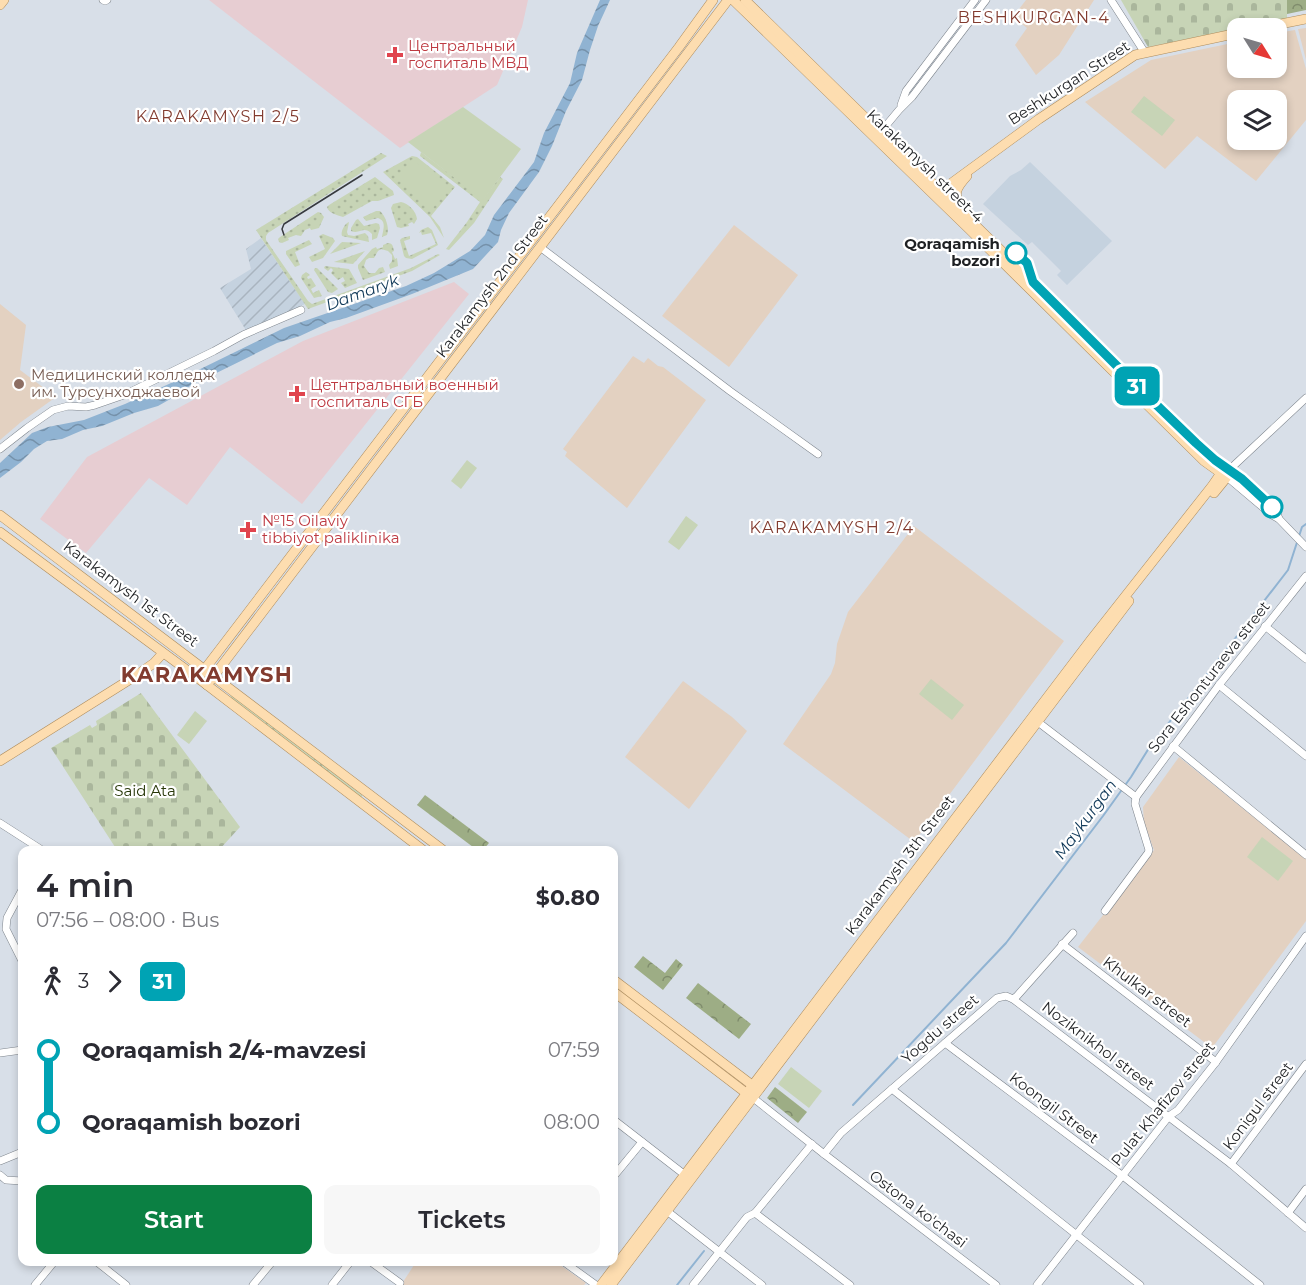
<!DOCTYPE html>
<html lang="en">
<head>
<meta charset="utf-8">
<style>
  :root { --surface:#fff; --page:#f7f7f7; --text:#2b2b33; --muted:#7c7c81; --accent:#0b8043 }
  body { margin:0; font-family:Montserrat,sans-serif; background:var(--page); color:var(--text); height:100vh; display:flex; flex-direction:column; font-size:22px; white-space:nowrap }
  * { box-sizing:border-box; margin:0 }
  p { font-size:20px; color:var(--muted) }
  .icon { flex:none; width:33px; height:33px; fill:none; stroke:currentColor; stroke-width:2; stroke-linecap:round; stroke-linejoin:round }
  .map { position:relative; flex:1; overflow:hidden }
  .sheet { position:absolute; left:18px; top:846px; width:600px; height:420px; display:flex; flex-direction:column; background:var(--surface); border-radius:12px; box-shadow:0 3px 9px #0003 }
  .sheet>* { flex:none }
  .badge { padding:0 12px; border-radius:9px; font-size:21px; line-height:39px }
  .needle { width:39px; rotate:127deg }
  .buttons { position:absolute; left:1227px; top:18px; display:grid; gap:12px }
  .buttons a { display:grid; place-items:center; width:60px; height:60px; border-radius:12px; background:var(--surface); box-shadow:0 3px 9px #0003; font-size:30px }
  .map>.badge { position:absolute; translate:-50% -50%; box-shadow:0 0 0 3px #fff }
  .legs { display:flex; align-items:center; gap:9px; height:66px; padding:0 18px; font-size:20px }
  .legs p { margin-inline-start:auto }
  .overview { display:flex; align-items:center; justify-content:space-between; height:102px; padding:0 18px }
  h1 { font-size:33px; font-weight:600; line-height:45px }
  .cta { display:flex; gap:12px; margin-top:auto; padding:12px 18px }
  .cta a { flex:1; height:69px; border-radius:12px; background:var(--accent); color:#fff; font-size:24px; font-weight:600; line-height:69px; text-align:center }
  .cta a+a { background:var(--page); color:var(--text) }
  ul { padding:0 18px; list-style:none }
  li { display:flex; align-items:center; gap:21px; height:72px; font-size:22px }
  li i { display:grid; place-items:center; width:9px; height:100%; margin:0 8px; background:currentColor }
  li i::after { content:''; width:15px; height:15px; margin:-8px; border:4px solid; border-radius:50%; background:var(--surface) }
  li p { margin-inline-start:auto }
  li:first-child i { background:linear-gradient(#0000 50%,currentColor 0) }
  li:last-child i { background:linear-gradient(currentColor 50%,#0000 0) }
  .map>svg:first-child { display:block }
  .built { fill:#c5d2df }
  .industrial { fill:url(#industrial-furrows) }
  .education { fill:#e3d1c1; fill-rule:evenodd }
  .medical { fill:#e7cdd2 }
  .grass { fill:url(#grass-dots) }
  .forest { fill:url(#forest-crowns) }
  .cemetery { fill:url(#cemetery-stones) }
  .pitch { fill:#c7d4b6 }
  .water { fill:url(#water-waves) }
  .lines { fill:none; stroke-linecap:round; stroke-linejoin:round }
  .stream { stroke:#90b3d2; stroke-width:2 }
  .minor-casing { stroke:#7d848c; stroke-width:8 }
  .major-casing { stroke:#ae8c5c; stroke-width:10 }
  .minor { stroke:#fff; stroke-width:7 }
  .major { stroke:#fdddb0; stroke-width:9 }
  .tram { stroke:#373a3e; stroke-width:1.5 }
  .line-1-casing { stroke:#fff; stroke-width:14 }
  .line-1 { stroke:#00a3b4; stroke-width:9 }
  .health-dot { fill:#e0444e; stroke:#fff; stroke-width:2 }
  .stop-1-dot { fill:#fff; stroke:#00a3b4; stroke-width:3 }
  .education-dot { fill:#8d6e63; stroke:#fff; stroke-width:2 }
  .labels { text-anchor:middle; stroke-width:4.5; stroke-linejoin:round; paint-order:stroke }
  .health-label { font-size:15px; fill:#be3a42; stroke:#fff; text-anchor:start }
  .street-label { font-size:15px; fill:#1e2023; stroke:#fff }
  .stop-label { font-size:15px; font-weight:bold; fill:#1e2023; stroke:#fff; text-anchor:end }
  .education-label { font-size:15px; fill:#785e54; stroke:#fff; text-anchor:start }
  .park-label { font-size:15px; fill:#283809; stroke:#fff }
  .neighbourhood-label { font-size:16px; letter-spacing:1.5px; fill:#823b2f; stroke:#fff }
  .water-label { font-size:16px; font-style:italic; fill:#0f3858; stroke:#fff }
  .district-label { font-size:21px; font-weight:bold; letter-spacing:1.5px; fill:#823b2f; stroke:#fff }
</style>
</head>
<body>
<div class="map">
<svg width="1306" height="1285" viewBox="0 0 1306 1285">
  <defs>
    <pattern id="industrial-furrows" width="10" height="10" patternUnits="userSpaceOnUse" patternTransform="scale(1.5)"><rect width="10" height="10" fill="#c5d2df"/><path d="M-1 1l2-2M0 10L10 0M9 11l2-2" fill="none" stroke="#a9b4bf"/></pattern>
    <pattern id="grass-dots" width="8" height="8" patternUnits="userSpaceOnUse" patternTransform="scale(1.5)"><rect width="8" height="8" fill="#c7d4b6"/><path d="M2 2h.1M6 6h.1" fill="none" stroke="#aab69c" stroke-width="1.8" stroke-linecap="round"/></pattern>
    <pattern id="forest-crowns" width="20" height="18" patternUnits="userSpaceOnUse" patternTransform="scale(1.5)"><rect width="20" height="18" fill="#9dad85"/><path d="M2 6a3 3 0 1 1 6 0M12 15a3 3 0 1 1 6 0" fill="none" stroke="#7f8c6c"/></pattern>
    <pattern id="cemetery-stones" width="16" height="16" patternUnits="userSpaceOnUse" patternTransform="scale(1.5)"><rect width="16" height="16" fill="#c7d4b6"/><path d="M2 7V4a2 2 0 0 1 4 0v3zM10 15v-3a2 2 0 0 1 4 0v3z" fill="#aab69c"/></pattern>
    <pattern id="water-waves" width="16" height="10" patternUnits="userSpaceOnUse" patternTransform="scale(1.5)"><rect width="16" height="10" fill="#90b3d2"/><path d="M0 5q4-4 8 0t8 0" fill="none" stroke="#7591aa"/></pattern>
  </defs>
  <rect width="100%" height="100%" fill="#d8dfe8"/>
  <polygon class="built" points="1030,162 1112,241 1067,285 1057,275 1061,271 1032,242 1028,245 983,204 1010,176 1021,170"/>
  <polygon class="industrial" points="261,238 305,304 247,332 220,288 251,269 246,249"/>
  <g class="education">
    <polygon points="1026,0 1094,0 1059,55 1036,75 1015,45 1027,28 1013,17"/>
    <polygon points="1306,28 1306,60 1298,29"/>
    <path d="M1295 30 1306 69V120L1256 181 1197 136 1165 169 1085 102 1151 60 1237 42 1238 68H1276L1277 33ZM1238 100H1276V140H1238Z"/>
    <polygon points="734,225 798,275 729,367 662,316"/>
    <polygon points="0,304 26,325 20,370 56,397 21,422 0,440"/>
    <polygon points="633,356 644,363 648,358 658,366 663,367 706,400 627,508 565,456 567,452 563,449"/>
    <polygon points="914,526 1064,641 914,842 783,744 831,674 835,663 837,644 848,612"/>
    <polygon points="683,681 732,717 747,731 689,809 625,757"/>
    <polygon points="1179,757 1306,859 1306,921 1212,1048 1078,947 1154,850 1144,823 1143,807"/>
    <polygon points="416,1262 556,1262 586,1283 584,1285 401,1285"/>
  </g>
  <g class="medical">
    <polygon points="209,0 528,0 522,27 497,85 400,148"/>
    <polygon points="454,282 469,294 302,504 230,447 187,505 149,478 86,553 40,519 87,457 303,341"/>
  </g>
  <g class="grass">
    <polygon points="421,152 483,199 500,177 503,179 474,223 449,250 446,249 467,222 480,202 420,156"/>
    <polygon points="381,153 387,156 268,233 266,236 266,240 308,301 312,304 411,268 438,254 440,255 412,271 308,309 256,230"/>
    <polygon points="412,156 417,157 455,187 431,216 440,227 444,238 430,217 383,172"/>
    <path d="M375 177 393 191 394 195 378 201H372L343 217C337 215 328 213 327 207L329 205Z"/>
    <path d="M401 202C408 203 416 211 417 219L414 224 412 222 408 224 409 226 401 228 397 227 391 208 393 204Z"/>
    <path d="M376 211H380C385 215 390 228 387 235L382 237C383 230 387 221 378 218L366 221 363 217Z"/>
    <polygon points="318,212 321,213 324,217 319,228 311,230 310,228 305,230 301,236 296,235 288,238 289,240 282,243 279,242 278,239 280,237"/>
    <path d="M358 219 364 226 376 223 379 224 380 228 377 238 372 240V234C363 225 360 235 351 231V228L356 220Z"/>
    <path d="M349 222 347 232 348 235 354 236 365 233 368 236 369 242 342 236C340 232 345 223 349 222Z"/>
    <polygon points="428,227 432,230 438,245 412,259 406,258 404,256 400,240 402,238 410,236 410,239 404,241 409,256 436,244 431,233 422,235 421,232 419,233 421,230"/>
    <polygon points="323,234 333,238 335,241 323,258 312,262 309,257 325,249 319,236"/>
    <polygon points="309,240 312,244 295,252 300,265 295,267 286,254 286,251"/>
    <polygon points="342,242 361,243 330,254"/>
    <path d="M388 243C393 243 393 247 394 251L392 252 395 259 397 258 398 266 390 269 389 265 392 261V255L388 251 381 249 378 251 374 258H369L366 260 364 266 369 273H375L379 268 383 267 385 272 363 280 358 268V265L372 249 376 247 377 249 383 247V245Z"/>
    <polygon points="365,251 353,264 334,262"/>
    <polygon points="325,266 349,269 357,283 345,288 341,283 345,281 343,277 338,280 331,273 333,270 331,268 328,271 324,268"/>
    <polygon points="315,268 317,268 338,289 332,293 328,292 314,270"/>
    <polygon points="306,272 310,275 307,277 308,279 311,278 316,286 311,289 313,293 319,290 322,296 314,298 301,278 302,275"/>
    <polygon points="230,694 362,795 362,798 231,698"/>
  </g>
  <g class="forest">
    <polygon points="1287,0 1306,0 1306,10 1287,14"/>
    <polygon points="425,795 489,843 483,850 477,850 417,805"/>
    <polygon points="643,956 665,973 676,959 683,965 663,990 634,967"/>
    <polygon points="698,983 751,1024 739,1039 686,998"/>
    <polygon points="775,1087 807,1112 798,1123 767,1098"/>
  </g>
  <g class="cemetery">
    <polygon points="1121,0 1287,0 1287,19 1148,47"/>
    <polygon points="141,693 240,827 219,850 113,850 115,847 51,748 90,725 92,728 97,725 96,721"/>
  </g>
  <g class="pitch">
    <polygon points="1144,96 1175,120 1162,136 1131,112"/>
    <polygon points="463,107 521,149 483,200 408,142"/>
    <polygon points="412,159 449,187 433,208 397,179"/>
    <polygon points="467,460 477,468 461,489 451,481"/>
    <polygon points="686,516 698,525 679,550 668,542"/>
    <polygon points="931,679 964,705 952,720 919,694"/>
    <polygon points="195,711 207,721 189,744 177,735"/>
    <polygon points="1262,837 1293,861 1278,881 1247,857"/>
    <polygon points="791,1067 822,1091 809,1108 778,1084"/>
  </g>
  <polygon class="water" points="600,0 610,0 598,26 590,50 582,80 566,111 552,146 539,172 509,213 501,230 498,242 473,269 412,294 346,318 330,322 300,336 277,343 190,386 181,393 158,406 134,413 102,426 83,430 62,439 47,441 34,449 21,462 0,478 0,463 32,433 48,427 84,420 125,404 182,378 284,328 406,286 434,273 470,251 485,235 494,215 534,162 544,133 570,83 577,53"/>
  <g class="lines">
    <g class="stream">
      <polyline points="853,1105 1006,943 1103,816 1131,777 1149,748 1237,636 1288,570 1302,527 1306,524"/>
      <polyline points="677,1285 704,1251"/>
    </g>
    <g class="minor-casing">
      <g id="minor">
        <polyline points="103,0 105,1 107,0"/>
        <polyline points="1111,0 1145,53"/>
        <polyline points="901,105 906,91 975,0"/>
        <polyline points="879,134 899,110 912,97 986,0"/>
        <polyline points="540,247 730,391 818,454"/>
        <polyline points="0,449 27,428 53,410 68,406 86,407 95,405 124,395 214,351 243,335 301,310"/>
        <polyline points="1227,477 1272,515 1279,519 1306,547"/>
        <polyline points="1279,519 1276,510 1242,479 1229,470 1306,398"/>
        <polyline points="1265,626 1306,659"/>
        <polyline points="1219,685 1306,756"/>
        <polyline points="1034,719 1136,797"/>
        <polyline points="1173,746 1306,855"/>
        <polyline points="1136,797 1219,685 1306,576"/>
        <polyline points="0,823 42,850"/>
        <polyline points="22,890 7,918 6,929 22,961"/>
        <polyline points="1105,911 1148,853 1149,850 1135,804 1136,797"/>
        <polyline points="1062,944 1216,1062"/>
        <polyline points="1013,999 1231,1164 1306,1228"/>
        <polyline points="945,1043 1123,1176 1260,1285"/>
        <polyline points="0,1053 22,1050"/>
        <polyline points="892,1089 1140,1285"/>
        <polyline points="752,1097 824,1154 996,1285"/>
        <polyline points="614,1120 685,1175"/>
        <polyline points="824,1154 841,1133 997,998 1006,996 1013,999 1017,996 1073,933"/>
        <polyline points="0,1161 22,1152"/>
        <polyline points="1231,1164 1306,1064"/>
        <polyline points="0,1175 6,1180 22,1181"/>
        <polyline points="614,1176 642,1142"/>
        <polyline points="663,1208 762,1285"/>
        <polyline points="755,1213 850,1285"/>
        <polyline points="1288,1213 1306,1189"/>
        <polyline points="97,1262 126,1285"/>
        <polyline points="371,1262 400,1283"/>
        <polyline points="564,1262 596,1285"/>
        <polyline points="35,1285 54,1262"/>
        <polyline points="253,1285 272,1262"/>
        <polyline points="332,1285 350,1262"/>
        <polyline points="693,1285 747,1217 755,1213 812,1144"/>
        <polyline points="1037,1285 1169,1116 1178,1110 1216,1062 1306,936"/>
      </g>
    </g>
    <g class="major-casing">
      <g id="major">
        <polyline points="733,0 969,229 1204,461 1225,476"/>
        <polyline points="745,0 1064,312 1139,388 1196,443 1215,460 1229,470"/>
        <polyline points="0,5 4,0"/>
        <polyline points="1260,28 1306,19"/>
        <polyline points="938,193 1039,119 1135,55 1238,33"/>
        <path d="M963 208C951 195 957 187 967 176"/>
        <polyline points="1214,493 1227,477 1229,470"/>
        <polyline points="0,515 443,850"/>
        <polyline points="0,532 203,682 423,850"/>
        <polyline points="198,678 679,47 713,0"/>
        <polyline points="207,685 728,0"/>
        <polyline points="0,761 137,675 154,663 163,653"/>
        <polyline points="614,980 752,1085"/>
        <polyline points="614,992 750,1096"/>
        <polyline points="601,1285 1090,641 1212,486 1221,473 1229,470"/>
        <polyline points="611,1285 1129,601"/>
      </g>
    </g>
    <use href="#minor" class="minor"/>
    <use href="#major" class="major"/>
    <polyline class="tram" points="284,235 282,229 284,224 362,175"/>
  </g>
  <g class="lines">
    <g class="line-1-casing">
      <polyline id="line-1" points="1016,253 1027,263 1033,282 1139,388 1196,443 1215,460 1242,479 1272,507"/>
    </g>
    <use href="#line-1" class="line-1"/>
  </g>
  <g class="health-dot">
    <path d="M392 46h6v6h6v6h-6v6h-6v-6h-6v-6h6z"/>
    <path d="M294 385h6v6h6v6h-6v6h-6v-6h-6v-6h6z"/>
    <path d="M245 521h6v6h6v6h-6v6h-6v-6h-6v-6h6z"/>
  </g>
  <g class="stop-1-dot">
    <circle cx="1016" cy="253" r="10"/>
    <circle cx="1272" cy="507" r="10"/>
  </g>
  <circle class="education-dot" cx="19" cy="384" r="6"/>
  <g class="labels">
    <g class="health-label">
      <text x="408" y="51">Центральный<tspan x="408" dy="17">госпиталь МВД</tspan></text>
      <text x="310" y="390">Цетнтральный военный<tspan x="310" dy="17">госпиталь СГБ</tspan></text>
      <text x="262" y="526">№15 Oilaviy<tspan x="262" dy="17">tibbiyot paliklinika</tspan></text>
    </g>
    <g class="street-label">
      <text transform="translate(1069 83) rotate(-33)" y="5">Beshkurgan Street</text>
      <text transform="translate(925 166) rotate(44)" y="5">Karakamysh street-4</text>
      <text transform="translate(492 286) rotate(-53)" y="5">Karakamysh 2nd Street</text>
      <text transform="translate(131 594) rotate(37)" y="5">Karakamysh 1st Street</text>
      <text transform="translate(1209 677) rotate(-52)" y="5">Sora Eshonturaeva street</text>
      <text transform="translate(900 865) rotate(-53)" y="5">Karakamysh 3th Street</text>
      <text transform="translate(1147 992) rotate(37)" y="5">Khulkar street</text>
      <text transform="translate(940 1029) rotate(-41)" y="5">Yogdu street</text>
      <text transform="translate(1098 1046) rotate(37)" y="5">Noziknikhol street</text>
      <text transform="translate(1163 1104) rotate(-51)" y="5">Pulat Khafizov street</text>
      <text transform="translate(1258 1106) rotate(-53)" y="5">Konigul street</text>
      <text transform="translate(1054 1108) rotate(37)" y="5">Koongil Street</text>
      <text transform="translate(918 1209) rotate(37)" y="5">Ostona ko'chasi</text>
    </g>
    <g class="stop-label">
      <text x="1000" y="249">Qoraqamish<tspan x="1000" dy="17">bozori</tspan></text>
    </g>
    <g class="education-label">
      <text x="31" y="380">Медицинский колледж<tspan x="31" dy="17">им. Турсунходжаевой</tspan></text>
    </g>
    <g class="park-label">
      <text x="145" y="796">Said Ata</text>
    </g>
    <g class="neighbourhood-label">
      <text x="1034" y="23">BESHKURGAN-4</text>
      <text x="218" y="122">KARAKAMYSH 2/5</text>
      <text x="832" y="533">KARAKAMYSH 2/4</text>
    </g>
    <g class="water-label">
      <text transform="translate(362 292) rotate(-20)" y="6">Damaryk</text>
      <text transform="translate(1085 819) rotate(-54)" y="6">Maykurgan</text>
    </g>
    <g class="district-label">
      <text x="207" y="682">KARAKAMYSH</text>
    </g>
  </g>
</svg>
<div class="buttons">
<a><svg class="needle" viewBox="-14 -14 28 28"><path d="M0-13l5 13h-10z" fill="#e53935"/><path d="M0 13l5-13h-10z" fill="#7c7c81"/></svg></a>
<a><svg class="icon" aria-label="layers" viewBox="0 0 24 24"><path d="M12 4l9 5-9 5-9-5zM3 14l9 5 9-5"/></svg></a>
</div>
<b class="badge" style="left:1137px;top:386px;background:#00a3b4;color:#fff">31</b>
<section class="sheet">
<div class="overview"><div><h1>4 min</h1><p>07:56 – 08:00 · Bus</p></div><b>$0.80</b></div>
<div class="legs"><svg class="icon" aria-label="walk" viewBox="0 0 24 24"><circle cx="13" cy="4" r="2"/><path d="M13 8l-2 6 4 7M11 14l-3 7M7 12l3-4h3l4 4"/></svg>3<svg class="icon" aria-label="forward" viewBox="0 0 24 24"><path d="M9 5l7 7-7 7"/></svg><b class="badge" style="background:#00a3b4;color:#fff">31</b></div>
<ul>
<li><i style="color:#00a3b4"></i><b>Qoraqamish 2/4-mavzesi</b><p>07:59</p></li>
<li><i style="color:#00a3b4"></i><b>Qoraqamish bozori</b><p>08:00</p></li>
</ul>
<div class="cta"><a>Start</a><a>Tickets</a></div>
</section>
</div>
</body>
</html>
